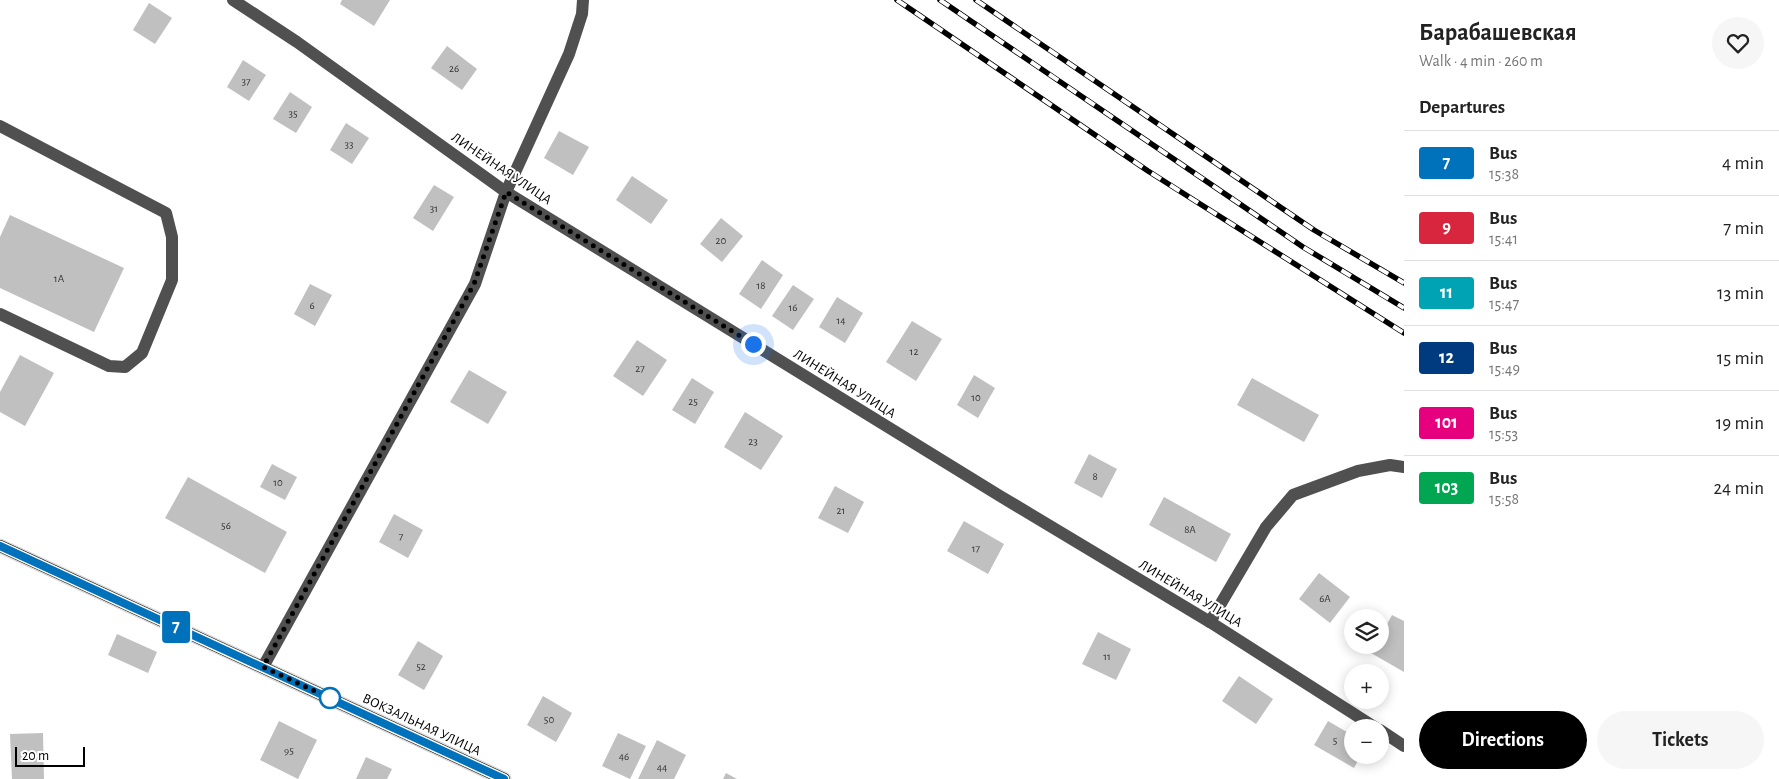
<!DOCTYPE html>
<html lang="en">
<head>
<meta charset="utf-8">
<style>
  :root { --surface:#fff; --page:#f6f6f6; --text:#222; --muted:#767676; --line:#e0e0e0; --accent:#000 }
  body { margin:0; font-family:"Alegreya Sans",sans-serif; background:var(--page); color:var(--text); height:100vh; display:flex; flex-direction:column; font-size:19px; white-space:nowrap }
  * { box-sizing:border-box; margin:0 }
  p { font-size:16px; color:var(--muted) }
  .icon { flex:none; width:28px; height:28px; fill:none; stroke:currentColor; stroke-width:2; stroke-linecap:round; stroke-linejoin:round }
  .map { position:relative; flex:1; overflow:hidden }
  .details { display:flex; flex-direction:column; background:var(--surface); width:375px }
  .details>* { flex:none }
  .badge { padding:0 10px; border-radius:4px; font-size:18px; line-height:32px }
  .buttons { position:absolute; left:1344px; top:609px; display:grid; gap:10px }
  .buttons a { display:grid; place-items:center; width:45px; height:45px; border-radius:50%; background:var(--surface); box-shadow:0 2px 12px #0003; font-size:25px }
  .scale { position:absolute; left:15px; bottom:12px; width:70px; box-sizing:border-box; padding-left:5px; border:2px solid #000; border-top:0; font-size:14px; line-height:18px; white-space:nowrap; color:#000; -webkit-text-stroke:4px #fff; paint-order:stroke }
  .you { position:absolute; width:25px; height:25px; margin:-12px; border:4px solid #fff; border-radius:50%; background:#1a73e8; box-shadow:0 0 0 8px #1a73e833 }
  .map>.badge { position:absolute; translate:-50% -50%; box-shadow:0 0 0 2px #fff }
  h2 { padding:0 15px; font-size:19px; line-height:45px }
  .round { display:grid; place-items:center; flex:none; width:52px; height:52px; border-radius:26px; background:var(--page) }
  .head { display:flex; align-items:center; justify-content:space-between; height:85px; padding:0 15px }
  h1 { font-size:24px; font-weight:600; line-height:38px }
  .button { display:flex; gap:10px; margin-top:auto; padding:10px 15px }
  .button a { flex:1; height:58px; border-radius:30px; background:var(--accent); color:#fff; font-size:20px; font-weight:600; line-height:58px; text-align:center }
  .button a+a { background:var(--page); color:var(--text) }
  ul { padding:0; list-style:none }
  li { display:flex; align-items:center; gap:15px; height:65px; padding:0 15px; border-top:1px solid var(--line) }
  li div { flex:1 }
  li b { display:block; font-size:19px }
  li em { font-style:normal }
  li .badge { min-width:55px; font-weight:700; text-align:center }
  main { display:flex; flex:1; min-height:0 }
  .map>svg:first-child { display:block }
  .building { fill:#c0c0c0 }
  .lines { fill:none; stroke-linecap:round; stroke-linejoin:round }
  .major-casing { stroke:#dbdbdb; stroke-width:15 }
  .minor { stroke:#505050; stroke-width:12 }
  .major { stroke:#000; stroke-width:12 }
  .rail-casing { stroke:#000; stroke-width:5.5 }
  .rail { stroke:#fff; stroke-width:4; stroke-dasharray:11; stroke-linecap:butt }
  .line-casing { stroke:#fff; stroke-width:11 }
  .line { stroke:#0072bc; stroke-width:8 }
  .walk { stroke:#000; stroke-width:5; stroke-dasharray:0 9 }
  .stop-dot { fill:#fff; stroke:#0072bc; stroke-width:2.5 }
  .labels { text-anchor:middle; stroke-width:4; stroke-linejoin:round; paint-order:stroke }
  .number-label { font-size:11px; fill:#303030 }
  .street-label { font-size:14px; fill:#000; stroke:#fff }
</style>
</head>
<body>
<main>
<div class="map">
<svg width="1404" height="779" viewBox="0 0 1404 779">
  <rect width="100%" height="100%" fill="#fff"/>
  <g class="building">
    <polygon points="342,0 390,0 374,26 340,4"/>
    <polygon points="149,3 172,18 155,44 133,30"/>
    <polygon points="447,46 477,69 462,90 431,68"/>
    <polygon points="243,60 266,75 249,101 227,87"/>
    <polygon points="290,92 312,107 296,133 273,119"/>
    <polygon points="346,123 369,138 352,164 330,150"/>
    <polygon points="559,131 589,147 573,175 544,158"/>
    <polygon points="632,176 668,200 651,224 616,200"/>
    <polygon points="434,185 454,197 433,231 413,218"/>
    <polygon points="10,215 124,268 94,332 0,288 0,237"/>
    <polygon points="721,218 743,236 722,262 700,244"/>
    <polygon points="762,260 783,275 761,309 739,294"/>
    <polygon points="310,284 332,295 315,326 294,314"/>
    <polygon points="793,285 814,299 793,330 772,316"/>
    <polygon points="837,297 863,313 845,343 819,327"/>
    <polygon points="912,321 942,339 916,381 886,362"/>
    <polygon points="637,340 667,360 643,396 613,376"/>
    <polygon points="20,355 54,373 25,426 0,412 0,392"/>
    <polygon points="469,370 507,392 488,424 450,402"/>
    <polygon points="974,375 995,388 978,418 957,405"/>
    <polygon points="692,378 714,392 695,424 672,410"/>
    <polygon points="1252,378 1319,415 1304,442 1237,405"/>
    <polygon points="745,412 783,436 761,470 724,447"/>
    <polygon points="1089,454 1117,469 1102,498 1074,483"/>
    <polygon points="272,464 297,477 285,500 260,487"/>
    <polygon points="188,477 287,532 265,573 165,518"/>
    <polygon points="835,486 864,502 848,533 818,518"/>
    <polygon points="1164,497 1231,534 1216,562 1149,525"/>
    <polygon points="394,514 423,530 408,558 379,542"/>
    <polygon points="964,521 1004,544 988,574 947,551"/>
    <polygon points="1319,573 1350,597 1330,623 1299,599"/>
    <polygon points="1392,615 1404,621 1404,672 1371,653 1376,645 1380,645 1380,637"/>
    <polygon points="1098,632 1131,649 1116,680 1082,664"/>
    <polygon points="117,634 157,652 148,673 108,655"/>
    <polygon points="418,641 443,656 424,690 398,675"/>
    <polygon points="1239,676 1273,699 1256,724 1222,701"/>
    <polygon points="543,696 572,713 556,742 527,725"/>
    <polygon points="279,721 317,740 298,779 260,760"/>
    <polygon points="1328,721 1352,735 1352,755 1361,755 1354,768 1314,745"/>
    <polygon points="43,733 44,779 12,779 10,734"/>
    <polygon points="618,733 646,746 630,779 602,766"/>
    <polygon points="657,740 686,755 674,779 638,779"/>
    <polygon points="366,757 392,769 387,779 356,779"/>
    <polygon points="726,773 737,779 723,779"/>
  </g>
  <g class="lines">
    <g class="major-casing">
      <polyline id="major" points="0,546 504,779"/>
    </g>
    <g class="minor">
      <polyline points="233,0 297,42 506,192 1000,496 1210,622 1376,728"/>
      <polyline points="0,126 166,213 172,237 172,280 142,353 125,367 109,366 0,314"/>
      <polyline points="1210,622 1266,527 1293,495 1358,471 1390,465 1404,467"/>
      <polyline points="263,667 475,284 506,192 569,54 582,14 583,0"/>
      <polyline points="1380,730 1404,746"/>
    </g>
    <use href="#major" class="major"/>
    <g class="rail-casing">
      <g id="rail">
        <polyline points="897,0 1148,171 1404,333"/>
        <polyline points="940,0 1303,247 1404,308"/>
        <polyline points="976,0 1314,230 1404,283"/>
      </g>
    </g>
    <use href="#rail" class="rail"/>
  </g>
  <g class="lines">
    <g class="line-casing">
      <polyline id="line" points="0,546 504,779"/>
    </g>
    <use href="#line" class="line"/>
    <polyline class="walk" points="330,698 263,667 474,284 506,192 753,344"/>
  </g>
  <circle class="stop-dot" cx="330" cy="698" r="10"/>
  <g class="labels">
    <g class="number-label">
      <text x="454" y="72">26</text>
      <text x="246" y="85">37</text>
      <text x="293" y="117">35</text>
      <text x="349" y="148">33</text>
      <text x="434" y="212">31</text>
      <text x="721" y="244">20</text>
      <text x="59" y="282">1А</text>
      <text x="761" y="289">18</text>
      <text x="312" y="309">6</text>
      <text x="793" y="311">16</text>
      <text x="841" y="324">14</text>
      <text x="914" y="355">12</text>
      <text x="640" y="372">27</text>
      <text x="976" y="401">10</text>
      <text x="693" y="405">25</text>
      <text x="753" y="445">23</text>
      <text x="1095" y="480">8</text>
      <text x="278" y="486">10</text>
      <text x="841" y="514">21</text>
      <text x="226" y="529">56</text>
      <text x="1190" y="533">8А</text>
      <text x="401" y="540">7</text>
      <text x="976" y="552">17</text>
      <text x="1325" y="602">6А</text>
      <text x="1107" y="660">11</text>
      <text x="421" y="670">52</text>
      <text x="549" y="723">50</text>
      <text x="1335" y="744">5</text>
      <text x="289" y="754">95</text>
      <text x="624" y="760">46</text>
      <text x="662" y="771">44</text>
    </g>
    <g class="street-label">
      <text transform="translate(502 168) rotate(34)" y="5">ЛИНЕЙНАЯ УЛИЦА</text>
      <text transform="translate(845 383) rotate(32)" y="5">ЛИНЕЙНАЯ УЛИЦА</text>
      <text transform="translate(1191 593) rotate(31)" y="5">ЛИНЕЙНАЯ УЛИЦА</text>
      <text transform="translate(422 724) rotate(25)" y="5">ВОКЗАЛЬНАЯ УЛИЦА</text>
    </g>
  </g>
</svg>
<div class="buttons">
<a><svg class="icon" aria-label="layers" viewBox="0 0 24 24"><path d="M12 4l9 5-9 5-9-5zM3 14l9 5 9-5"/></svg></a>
<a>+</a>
<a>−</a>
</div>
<div class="scale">20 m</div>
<div class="you" style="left:753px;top:344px"></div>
<b class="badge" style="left:176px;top:627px;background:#0072bc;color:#fff">7</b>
</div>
<section class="details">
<div class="head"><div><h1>Барабашевская</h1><p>Walk · 4 min · 260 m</p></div><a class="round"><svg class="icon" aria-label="heart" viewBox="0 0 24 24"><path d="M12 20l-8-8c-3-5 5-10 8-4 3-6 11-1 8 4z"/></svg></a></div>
<h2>Departures</h2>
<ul>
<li><span class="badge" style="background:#0072bc;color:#fff">7</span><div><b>Bus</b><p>15:38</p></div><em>4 min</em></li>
<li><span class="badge" style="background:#d7263d;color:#fff">9</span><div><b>Bus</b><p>15:41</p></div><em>7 min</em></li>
<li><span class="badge" style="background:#00a3b4;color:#fff">11</span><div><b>Bus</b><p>15:47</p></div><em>13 min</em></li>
<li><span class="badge" style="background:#003b80;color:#fff">12</span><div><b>Bus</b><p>15:49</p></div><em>15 min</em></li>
<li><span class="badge" style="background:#e6007e;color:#fff">101</span><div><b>Bus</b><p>15:53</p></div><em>19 min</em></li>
<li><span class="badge" style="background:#00a651;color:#fff">103</span><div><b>Bus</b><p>15:58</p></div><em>24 min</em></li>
</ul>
<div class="button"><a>Directions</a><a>Tickets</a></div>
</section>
</main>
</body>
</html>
